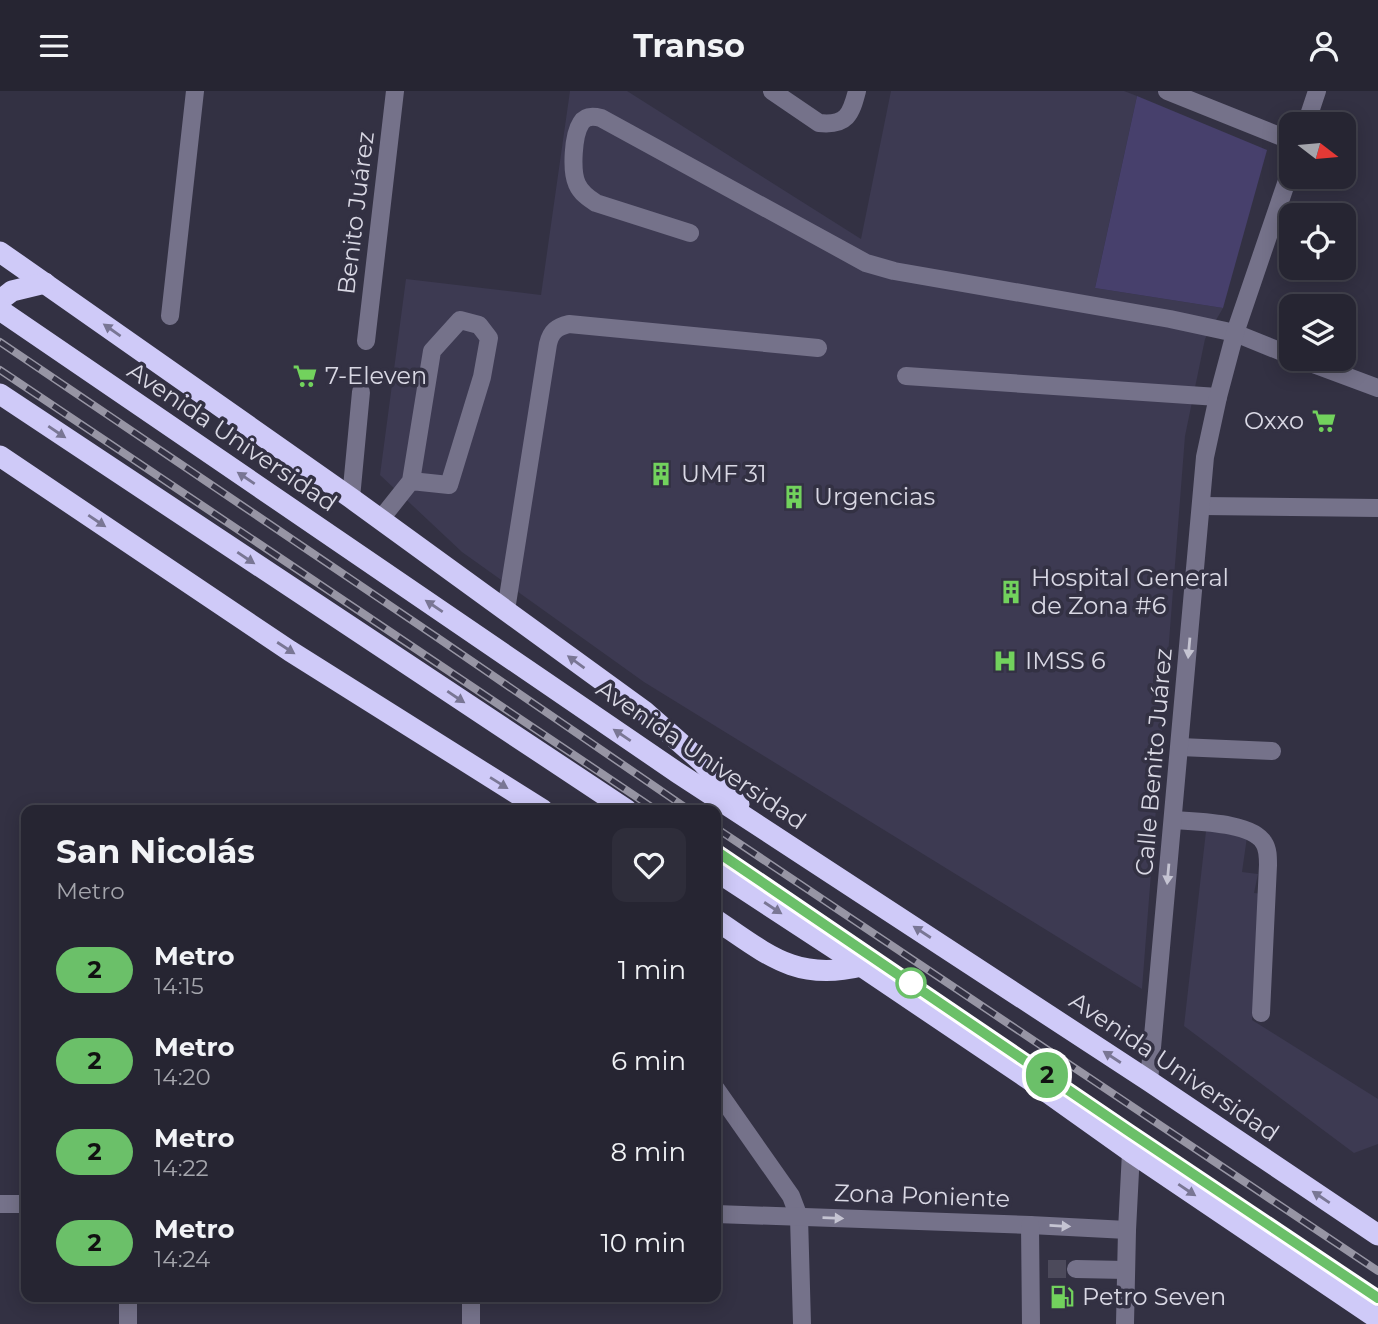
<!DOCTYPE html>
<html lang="es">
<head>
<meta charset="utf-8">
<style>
  :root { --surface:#262532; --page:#2e2d3a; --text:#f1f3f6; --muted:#a4a5ac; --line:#42424d }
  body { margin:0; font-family:Montserrat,sans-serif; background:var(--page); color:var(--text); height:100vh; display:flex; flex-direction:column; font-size:26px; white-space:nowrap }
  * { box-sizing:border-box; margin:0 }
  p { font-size:23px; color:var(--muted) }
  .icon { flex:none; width:38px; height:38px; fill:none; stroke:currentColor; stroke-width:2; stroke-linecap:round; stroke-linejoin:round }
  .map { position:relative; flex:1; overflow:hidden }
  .side { position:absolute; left:21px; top:714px; width:700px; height:497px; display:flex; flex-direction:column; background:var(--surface); border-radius:14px; box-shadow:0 4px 18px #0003,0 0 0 2px var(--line) }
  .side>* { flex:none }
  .badge { padding:0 14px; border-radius:23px; font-size:24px; line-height:46px }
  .needle { width:46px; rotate:106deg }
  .fabs { position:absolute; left:1279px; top:21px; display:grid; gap:14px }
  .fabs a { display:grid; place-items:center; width:77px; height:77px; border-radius:14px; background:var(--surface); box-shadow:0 4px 18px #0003,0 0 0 2px var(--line); font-size:35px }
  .map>.badge { position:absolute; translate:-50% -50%; box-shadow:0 0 0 4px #fff }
  .round { display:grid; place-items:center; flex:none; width:74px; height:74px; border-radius:14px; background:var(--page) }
  .head { display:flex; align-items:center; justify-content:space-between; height:119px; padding:0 35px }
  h1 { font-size:33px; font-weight:700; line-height:52px }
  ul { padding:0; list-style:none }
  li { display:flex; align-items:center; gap:21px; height:91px; padding:0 35px }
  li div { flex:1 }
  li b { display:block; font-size:26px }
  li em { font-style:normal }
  li .badge { min-width:77px; font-weight:700; text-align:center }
  header { display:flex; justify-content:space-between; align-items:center; height:91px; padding:0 35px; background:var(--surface); font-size:32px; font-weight:700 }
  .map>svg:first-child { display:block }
  .built { fill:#3d3a52 }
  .green { fill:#47406c }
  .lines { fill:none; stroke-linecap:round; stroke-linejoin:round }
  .minor-tunnel { stroke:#4c4a5b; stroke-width:18; stroke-dasharray:18 9; stroke-linecap:butt }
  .minor { stroke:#75728a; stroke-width:18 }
  .highway { stroke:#cfcaf8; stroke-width:21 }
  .rail-casing { stroke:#9795a4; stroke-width:8 }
  .rail { stroke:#333143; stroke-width:5; stroke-dasharray:16; stroke-linecap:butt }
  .oneway { fill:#797694 }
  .oneway2 { fill:#c5c4d2 }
  .line-casing { stroke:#fff; stroke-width:16 }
  .line { stroke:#6bc069; stroke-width:10 }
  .stop-dot { fill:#fff; stroke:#6bc069; stroke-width:3.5 }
  .labels { text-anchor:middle; stroke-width:7; stroke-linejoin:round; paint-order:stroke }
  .street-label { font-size:24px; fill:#d9d8e4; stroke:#333143 }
  .poi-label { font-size:24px; fill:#d9d8e4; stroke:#333143; text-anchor:start }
</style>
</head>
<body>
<header><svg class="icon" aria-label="menu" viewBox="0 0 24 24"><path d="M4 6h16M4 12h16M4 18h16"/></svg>Transo<svg class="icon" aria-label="person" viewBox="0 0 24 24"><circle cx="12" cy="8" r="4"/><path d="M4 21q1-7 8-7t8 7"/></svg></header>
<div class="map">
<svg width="1378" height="1233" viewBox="0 0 1378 1233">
  <rect width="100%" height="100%" fill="#333143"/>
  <g class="built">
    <polygon points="570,0 627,0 861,148 891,0 1124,0 1137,5 1095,197 1223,217 1205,248 1185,345 1142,898 644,591 462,461 380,384 406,188 541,204"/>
    <polygon points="1248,739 1242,781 1258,783 1254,802 1265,803 1252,929 1378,1008 1378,1053 1354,1062 1184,935 1206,740"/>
  </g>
  <polygon class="green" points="1137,5 1267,59 1223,217 1095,197"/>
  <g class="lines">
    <polyline class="minor-tunnel" points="1048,1178 1076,1178"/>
    <g class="minor">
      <path d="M772 0 819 32C847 35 851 23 857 0"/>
      <polyline points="1167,0 1292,50"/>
      <polyline points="1306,33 1317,0"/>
      <path d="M690 142 596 112C588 107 581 102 577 93 571 80 573 44 581 32 585 25 593 25 601 27L866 172 894 180 1170 228 1235 242 1292 265"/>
      <polyline points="170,225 195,0"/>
      <polyline points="366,250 395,0"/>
      <polyline points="1300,268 1378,297"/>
      <polyline points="906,285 1218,306"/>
      <polyline points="351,407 361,301"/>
      <polyline points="1202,415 1378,417"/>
      <polyline points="380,429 411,390 432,260 460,229 479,234 489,247 482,286 449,394 411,390"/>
      <path d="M506 519 548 253C551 240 557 236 569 233L818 257"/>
      <polyline points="1180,656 1272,660"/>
      <path d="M1173 729C1196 731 1252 731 1264 752 1268 758 1268 766 1268 774L1261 922"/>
      <polyline points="1149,990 1205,366 1218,306 1235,242 1292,75"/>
      <polyline points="716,998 791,1105 799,1126 802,1233"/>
      <polyline points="0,1113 26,1113"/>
      <polyline points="716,1123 1030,1134 1127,1139"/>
      <polyline points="1030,1134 1031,1233"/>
      <polyline points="1076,1178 1126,1179"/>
      <polyline points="471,1206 471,1233"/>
      <polyline points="128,1233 128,1206"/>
      <polyline points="1125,1233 1127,1139 1131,1061"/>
    </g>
    <g class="highway">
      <polyline points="0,161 351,407 644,620 702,671 739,713"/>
      <polyline points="0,209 12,200 45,192"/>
      <polyline points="0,219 678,682 1149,990 1378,1144"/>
      <polyline points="0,303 627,719"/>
      <polyline points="0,365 290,560 543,719"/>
      <polyline points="716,780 861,875 1027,987 1131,1061 1378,1228"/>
      <path d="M716 829C767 863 796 891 861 875"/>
    </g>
    <g class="rail-casing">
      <g id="rail">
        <polyline points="0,251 435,545 689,719"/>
        <polyline points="0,279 656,719"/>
        <polyline points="716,737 1378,1180"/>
        <polyline points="716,760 1378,1207"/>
      </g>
    </g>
    <use href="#rail" class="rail"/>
  </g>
  <defs><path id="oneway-solid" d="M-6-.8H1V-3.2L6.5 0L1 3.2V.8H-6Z" transform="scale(1.75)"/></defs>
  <g class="oneway">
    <use href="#oneway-solid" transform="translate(112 239) rotate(-145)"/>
    <use href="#oneway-solid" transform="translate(57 341) rotate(34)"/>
    <use href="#oneway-solid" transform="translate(246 387) rotate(-146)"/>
    <use href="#oneway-solid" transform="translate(97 430) rotate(34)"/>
    <use href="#oneway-solid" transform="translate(246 467) rotate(34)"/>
    <use href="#oneway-solid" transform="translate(434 515) rotate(-146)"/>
    <use href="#oneway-solid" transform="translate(286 557) rotate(33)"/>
    <use href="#oneway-solid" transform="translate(576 571) rotate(-144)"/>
    <use href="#oneway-solid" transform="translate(456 606) rotate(34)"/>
    <use href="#oneway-solid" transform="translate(622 644) rotate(-146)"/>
    <use href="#oneway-solid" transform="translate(499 692) rotate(32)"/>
    <use href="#oneway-solid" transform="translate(773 817) rotate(33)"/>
    <use href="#oneway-solid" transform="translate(922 841) rotate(-147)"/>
    <use href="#oneway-solid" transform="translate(1112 966) rotate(-147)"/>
    <use href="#oneway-solid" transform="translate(1187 1099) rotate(34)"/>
    <use href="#oneway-solid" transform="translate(1321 1106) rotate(-146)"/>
  </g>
  <g class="oneway2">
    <use href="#oneway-solid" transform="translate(1189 557) rotate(95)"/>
    <use href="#oneway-solid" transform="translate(1168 783) rotate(95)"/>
    <use href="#oneway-solid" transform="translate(833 1127) rotate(2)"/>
    <use href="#oneway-solid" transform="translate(1060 1135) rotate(3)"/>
  </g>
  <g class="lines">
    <g class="line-casing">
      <polyline id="line" points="716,760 1130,1041 1378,1207"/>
    </g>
    <use href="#line" class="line"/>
  </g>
  <defs>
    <g id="supermarket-bare" transform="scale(1.89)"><path d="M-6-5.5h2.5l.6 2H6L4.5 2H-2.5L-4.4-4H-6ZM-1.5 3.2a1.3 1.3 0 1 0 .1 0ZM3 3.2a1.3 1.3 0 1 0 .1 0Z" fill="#72d25d" stroke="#333143" stroke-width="2.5" paint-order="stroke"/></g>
    <g id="building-bare" transform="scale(1.89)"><path d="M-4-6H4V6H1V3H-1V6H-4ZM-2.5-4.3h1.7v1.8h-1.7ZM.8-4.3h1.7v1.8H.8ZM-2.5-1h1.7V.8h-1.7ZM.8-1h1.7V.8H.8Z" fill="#72d25d" stroke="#333143" stroke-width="2.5" paint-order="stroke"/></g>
    <g id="hospital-bare" transform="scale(1.89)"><path d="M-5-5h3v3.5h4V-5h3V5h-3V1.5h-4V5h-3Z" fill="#72d25d" stroke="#333143" stroke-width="2.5" paint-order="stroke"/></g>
    <g id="fuel-bare" transform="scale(1.89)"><path d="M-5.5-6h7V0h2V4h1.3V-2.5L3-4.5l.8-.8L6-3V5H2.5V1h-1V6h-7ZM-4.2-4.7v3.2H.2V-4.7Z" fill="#72d25d" stroke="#333143" stroke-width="2.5" paint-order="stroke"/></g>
  </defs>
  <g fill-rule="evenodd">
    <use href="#supermarket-bare" x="305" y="285"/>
    <use href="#supermarket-bare" x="1324" y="330"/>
    <use href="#building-bare" x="661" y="383"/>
    <use href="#building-bare" x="794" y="406"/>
    <use href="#building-bare" x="1011" y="501"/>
    <use href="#hospital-bare" x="1005" y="570"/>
    <use href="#fuel-bare" x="1062" y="1206"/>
  </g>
  <circle class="stop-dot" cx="911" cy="892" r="14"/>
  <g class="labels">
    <g class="street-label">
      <text transform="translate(356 122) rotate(-83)" y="8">Benito Juárez</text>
      <text transform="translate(232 346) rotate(34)" y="8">Avenida Universidad</text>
      <text transform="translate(701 664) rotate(34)" y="8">Avenida Universidad</text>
      <text transform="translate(1154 671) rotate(-85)" y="8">Calle Benito Juárez</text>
      <text transform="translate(1174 976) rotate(34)" y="8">Avenida Universidad</text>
      <text transform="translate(922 1105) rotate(2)" y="8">Zona Poniente</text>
    </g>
    <g class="poi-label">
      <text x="325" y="293">7-Eleven</text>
      <text x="1304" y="338" text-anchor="end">Oxxo</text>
      <text x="681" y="391">UMF 31</text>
      <text x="814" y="414">Urgencias</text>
      <text x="1031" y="495">Hospital General<tspan x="1031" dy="28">de Zona #6</tspan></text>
      <text x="1025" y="578">IMSS 6</text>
      <text x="1082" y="1214">Petro Seven</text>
    </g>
  </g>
</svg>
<div class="fabs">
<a><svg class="needle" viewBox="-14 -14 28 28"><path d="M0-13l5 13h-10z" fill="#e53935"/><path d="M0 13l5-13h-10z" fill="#a4a5ac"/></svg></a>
<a><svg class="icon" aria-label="locate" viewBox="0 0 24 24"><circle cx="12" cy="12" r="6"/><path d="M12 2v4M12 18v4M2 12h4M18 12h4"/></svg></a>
<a><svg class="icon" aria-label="layers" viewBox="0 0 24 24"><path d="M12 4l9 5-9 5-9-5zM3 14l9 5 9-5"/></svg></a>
</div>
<b class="badge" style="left:1047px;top:984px;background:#6bc069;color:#111">2</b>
<section class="side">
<div class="head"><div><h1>San Nicolás</h1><p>Metro</p></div><a class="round"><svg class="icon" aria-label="heart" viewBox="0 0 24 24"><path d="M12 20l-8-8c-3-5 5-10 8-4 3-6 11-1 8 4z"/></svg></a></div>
<ul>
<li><span class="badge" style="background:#6bc069;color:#111">2</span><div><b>Metro</b><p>14:15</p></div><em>1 min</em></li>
<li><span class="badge" style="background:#6bc069;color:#111">2</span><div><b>Metro</b><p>14:20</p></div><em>6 min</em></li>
<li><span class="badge" style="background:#6bc069;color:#111">2</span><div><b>Metro</b><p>14:22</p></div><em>8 min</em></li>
<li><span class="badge" style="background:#6bc069;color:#111">2</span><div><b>Metro</b><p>14:24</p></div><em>10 min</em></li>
</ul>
</section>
</div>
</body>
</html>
